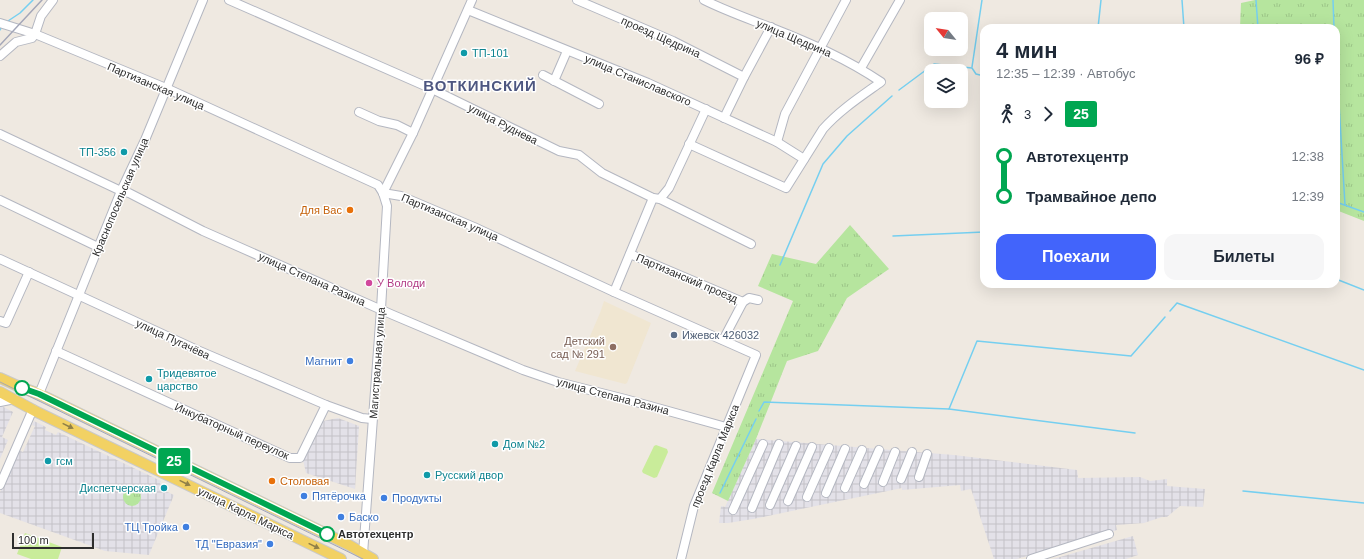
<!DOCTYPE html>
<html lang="ru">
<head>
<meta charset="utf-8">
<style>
  :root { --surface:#fff; --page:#f6f6f7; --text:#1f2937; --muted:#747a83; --accent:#4264fb }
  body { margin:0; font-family:Arial,sans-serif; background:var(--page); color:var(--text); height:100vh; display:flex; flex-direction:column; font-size:15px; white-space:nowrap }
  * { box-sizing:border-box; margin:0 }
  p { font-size:13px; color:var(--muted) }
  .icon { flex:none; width:22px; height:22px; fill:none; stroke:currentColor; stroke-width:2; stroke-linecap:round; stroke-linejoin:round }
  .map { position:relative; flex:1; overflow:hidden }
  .details { position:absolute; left:980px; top:24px; width:360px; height:264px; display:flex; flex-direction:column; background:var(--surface); border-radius:12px; box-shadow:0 4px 16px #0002 }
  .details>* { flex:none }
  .badge { padding:0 8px; border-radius:3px; font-size:14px; line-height:26px }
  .needle { width:26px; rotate:300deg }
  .controls { position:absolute; left:924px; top:12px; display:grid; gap:8px }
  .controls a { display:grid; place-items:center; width:44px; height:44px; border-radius:8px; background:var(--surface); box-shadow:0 4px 16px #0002; font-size:20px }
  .scale { position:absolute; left:12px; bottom:10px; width:82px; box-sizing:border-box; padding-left:4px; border:2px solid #2e2e2e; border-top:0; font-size:11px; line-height:14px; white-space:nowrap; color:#2e2e2e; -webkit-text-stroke:3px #fff; paint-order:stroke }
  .map>.badge { position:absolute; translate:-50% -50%; box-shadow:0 0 0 2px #fff }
  .legs { display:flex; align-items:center; gap:6px; height:44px; padding:0 16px; font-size:13px }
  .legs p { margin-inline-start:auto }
  .headline { display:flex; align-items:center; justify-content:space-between; height:68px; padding:0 16px }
  h1 { font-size:22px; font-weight:600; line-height:30px }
  .primary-button { display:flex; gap:8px; margin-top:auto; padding:8px 16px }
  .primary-button a { flex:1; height:46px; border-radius:12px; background:var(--accent); color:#fff; font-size:16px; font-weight:600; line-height:46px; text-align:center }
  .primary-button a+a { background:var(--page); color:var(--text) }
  ul { padding:0 16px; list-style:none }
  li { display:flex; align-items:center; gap:14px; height:40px; font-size:15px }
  li i { display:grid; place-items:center; width:6px; height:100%; margin:0 5px; background:currentColor }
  li i::after { content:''; width:10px; height:10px; margin:-5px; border:3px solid; border-radius:50%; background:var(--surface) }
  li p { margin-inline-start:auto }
  li:first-child i { background:linear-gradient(#0000 50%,currentColor 0) }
  li:last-child i { background:linear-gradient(currentColor 50%,#0000 0) }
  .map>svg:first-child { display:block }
  .industrial { fill:url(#industrial-grid) }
  .education { fill:#f0e6d1 }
  .grass { fill:url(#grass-tufts) }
  .pitch { fill:#c9ec9a }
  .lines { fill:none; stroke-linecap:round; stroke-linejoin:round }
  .stream { stroke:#75cff0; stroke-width:1.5 }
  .minor-casing { stroke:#b4b7c1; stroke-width:10 }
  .major-casing { stroke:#c9c9c9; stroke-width:12 }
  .minor { stroke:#fff; stroke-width:8 }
  .major { stroke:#f2d163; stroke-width:10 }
  .tram { stroke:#a3a6b8; stroke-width:1 }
  .rail { stroke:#a3a6b8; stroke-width:1.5 }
  .oneway { fill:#908048 }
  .line-1-casing { stroke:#fff; stroke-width:9 }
  .line-1 { stroke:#00a651; stroke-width:6 }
  .culture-dot { fill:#0f9aa8; stroke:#fff; stroke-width:1.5 }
  .food-dot { fill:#e8710a; stroke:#fff; stroke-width:1.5 }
  .hotel-dot { fill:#d1479c; stroke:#fff; stroke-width:1.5 }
  .service-dot { fill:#5c6f8a; stroke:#fff; stroke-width:1.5 }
  .education-dot { fill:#8d6e63; stroke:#fff; stroke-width:1.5 }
  .shop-dot { fill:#3f7fe0; stroke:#fff; stroke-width:1.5 }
  .stop-1-dot { fill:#fff; stroke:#00a651; stroke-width:2 }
  .labels { text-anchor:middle; stroke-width:3; stroke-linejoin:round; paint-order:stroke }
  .street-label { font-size:11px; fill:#2e2e2e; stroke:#fff }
  .culture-label { font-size:11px; fill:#0d838f; stroke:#fff; text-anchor:start }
  .food-label { font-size:11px; fill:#c56008; stroke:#fff; text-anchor:end }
  .hotel-label { font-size:11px; fill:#b23c85; stroke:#fff; text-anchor:start }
  .service-label { font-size:11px; fill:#4e5e75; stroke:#fff; text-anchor:start }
  .education-label { font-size:11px; fill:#785e54; stroke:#fff; text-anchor:end }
  .shop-label { font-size:11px; fill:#366cbe; stroke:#fff; text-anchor:end }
  .stop-label { font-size:11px; font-weight:bold; fill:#2e2e2e; stroke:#fff; text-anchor:start }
  .district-label { font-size:15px; font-weight:bold; letter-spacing:1px; fill:#4d5680; stroke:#fff }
</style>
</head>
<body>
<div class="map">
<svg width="1364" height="559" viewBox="0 0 1364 559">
  <defs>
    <pattern id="industrial-grid" width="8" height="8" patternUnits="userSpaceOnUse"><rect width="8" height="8" fill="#e3e1e8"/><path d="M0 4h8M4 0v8" fill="none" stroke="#c3c1c7"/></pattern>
    <pattern id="grass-tufts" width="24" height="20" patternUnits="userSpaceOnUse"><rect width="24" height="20" fill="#b6e59e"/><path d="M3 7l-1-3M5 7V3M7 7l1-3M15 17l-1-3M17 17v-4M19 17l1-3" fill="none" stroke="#9dc588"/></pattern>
  </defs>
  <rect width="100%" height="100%" fill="#efe9e1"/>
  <g class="industrial">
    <polygon points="0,405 13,412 2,437 8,440 0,459"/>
    <polygon points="338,418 359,426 355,489 306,473 303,460 323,421"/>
    <polygon points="34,421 46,427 45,430 56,435 58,432 161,481 160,484 162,485 161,489 174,495 149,555 105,551 0,513 0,492 19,450 23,452 34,428 35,426 32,425"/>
    <polygon points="756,439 954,455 1077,470 1078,478 1140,477 1150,481 1167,479 1167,486 1205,489 1203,507 1180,506 1167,517 1162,517 1144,523 1116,525 1117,530 1017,559 994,559 971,489 961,491 960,485 902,490 902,488 753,519 728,523 719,523 721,506 725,507"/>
    <polygon points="1133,536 1138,555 1126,559 1053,559"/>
  </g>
  <polygon class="education" points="604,301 651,323 627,383 625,384 575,371 600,313"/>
  <g class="grass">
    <polygon points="1255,0 1364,0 1364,221 1336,210 1336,28 1240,28 1241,3"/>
    <polygon points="850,225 889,269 847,298 818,351 787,361 756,439 728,501 712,493 793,301 758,286 772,254 816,264"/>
    <circle cx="132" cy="497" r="9"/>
  </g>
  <g class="pitch">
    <polygon points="656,445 667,449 668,452 657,477 654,478 643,473 642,471 654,446"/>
    <polygon points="25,533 62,547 58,559 31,559 17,554"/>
  </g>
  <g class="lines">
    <g class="stream">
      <polyline points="1182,0 1184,28"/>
      <polyline points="1256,0 1258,28"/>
      <polyline points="1333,0 1334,28"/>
      <polyline points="8,21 20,13 33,0"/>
      <polyline points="1098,28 1101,0"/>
      <polyline points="0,30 1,28"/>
      <polyline points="1336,53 1345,205"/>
      <polyline points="972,67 982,0"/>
      <polyline points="899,90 934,64 972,68 976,74 984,76"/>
      <polyline points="1336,202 1364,212"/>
      <polyline points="893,236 984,232"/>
      <polyline points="780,265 823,164 847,136 892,96"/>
      <polyline points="1336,279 1364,290"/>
      <polyline points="1170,311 1177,303 1364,370"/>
      <polyline points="949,409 1135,433"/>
      <polyline points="759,411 764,402 949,409 977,341 1131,356 1165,317"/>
      <polyline points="1243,491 1364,503"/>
      <polyline points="720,493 756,419"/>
    </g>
    <g class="minor-casing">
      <g id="minor">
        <polyline points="229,0 432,89 559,151 579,155 602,173 653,198 660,199 751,244"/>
        <polyline points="577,0 673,41 744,77"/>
        <polyline points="468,10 648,83 777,142 804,159"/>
        <polyline points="0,23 35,34 166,88 378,185 383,193 387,206 381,309 363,554"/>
        <polyline points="0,56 16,42 32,38 35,34 41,16 53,0"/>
        <polyline points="861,68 900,0"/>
        <polyline points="543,75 599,104"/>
        <polyline points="554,81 567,51"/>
        <polyline points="359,112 379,121 397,125 413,133"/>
        <polyline points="724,118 744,77 771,27"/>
        <polyline points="0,134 121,191 129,193 203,231 393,315 523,370 558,382 625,399 726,427"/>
        <polyline points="777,142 785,114 846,0"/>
        <path d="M689 144 786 188 823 129C840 110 860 97 881 82 847 59 810 43 772 28 749 19 726 11 704 0"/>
        <polyline points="383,193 401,196 474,227 614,292 756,355 694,506 681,559"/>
        <polyline points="383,193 413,133 472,0"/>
        <polyline points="660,199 669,188 706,109"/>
        <polyline points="0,200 98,247"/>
        <polyline points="630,254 743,302"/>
        <polyline points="0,259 195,349 326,405 362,418 372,419"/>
        <polyline points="614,292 653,198"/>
        <polyline points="0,321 6,323 29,272"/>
        <polyline points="723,340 743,302 749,298 758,300"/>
        <polyline points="56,351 290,458 300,458 326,405"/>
        <polyline points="39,394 121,191 145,140 203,0"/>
        <polyline points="0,402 15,399"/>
        <polyline points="919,477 927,454"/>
        <polyline points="901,479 912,452"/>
        <polyline points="883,482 895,452"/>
        <polyline points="864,484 879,450"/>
        <polyline points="0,485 33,409"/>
        <polyline points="845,488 862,450"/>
        <polyline points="826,493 845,449"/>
        <polyline points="807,497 829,448"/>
        <polyline points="788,501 812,447"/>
        <polyline points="770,505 796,446"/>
        <polyline points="752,508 779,444"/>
        <polyline points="733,510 763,444"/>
        <polyline points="1031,559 1109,534"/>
      </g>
    </g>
    <g class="major-casing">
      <g id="major">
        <polyline points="0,378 20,387 39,394 349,545 373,559"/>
        <polyline points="0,392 37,412 341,559"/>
      </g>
    </g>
    <use href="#minor" class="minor"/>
    <use href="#major" class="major"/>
    <polyline class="tram" points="0,382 363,559"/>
    <polyline class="rail" points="0,45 42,0"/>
  </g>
  <defs><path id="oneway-solid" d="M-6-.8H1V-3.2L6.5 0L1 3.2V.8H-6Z"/></defs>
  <g class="oneway">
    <use href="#oneway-solid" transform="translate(68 426) rotate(26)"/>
    <use href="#oneway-solid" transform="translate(185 483) rotate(26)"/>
    <use href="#oneway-solid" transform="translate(314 546) rotate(26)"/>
  </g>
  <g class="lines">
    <g class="line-1-casing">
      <polyline id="line-1" points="22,388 39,394 327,534"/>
    </g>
    <use href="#line-1" class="line-1"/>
  </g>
  <g class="culture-dot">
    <circle cx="464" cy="53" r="4"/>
    <circle cx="124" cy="152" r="4"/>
    <circle cx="149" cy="379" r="4"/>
    <circle cx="495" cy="444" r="4"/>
    <circle cx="48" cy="461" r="4"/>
    <circle cx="427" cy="475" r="4"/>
    <circle cx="164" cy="488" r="4"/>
  </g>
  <g class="food-dot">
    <circle cx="350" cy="210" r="4"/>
    <circle cx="272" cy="481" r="4"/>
  </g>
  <circle class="hotel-dot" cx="369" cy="283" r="4"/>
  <circle class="service-dot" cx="674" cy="335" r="4"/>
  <circle class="education-dot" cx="613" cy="347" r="4"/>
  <g class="shop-dot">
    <circle cx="350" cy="361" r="4"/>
    <circle cx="304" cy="496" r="4"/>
    <circle cx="384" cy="498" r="4"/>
    <circle cx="341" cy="517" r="4"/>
    <circle cx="186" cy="527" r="4"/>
    <circle cx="270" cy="544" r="4"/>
  </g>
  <g class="stop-1-dot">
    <circle cx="22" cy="388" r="7"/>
    <circle cx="327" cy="534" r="7"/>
  </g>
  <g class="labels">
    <g class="street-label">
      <text transform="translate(661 37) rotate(24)" y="4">проезд Щедрина</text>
      <text transform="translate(794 38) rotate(23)" y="4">улица Щедрина</text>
      <text transform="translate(638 80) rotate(23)" y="4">улица Станиславского</text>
      <text transform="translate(156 86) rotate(23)" y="4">Партизанская улица</text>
      <text transform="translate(503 124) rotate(27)" y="4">улица Руднева</text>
      <text transform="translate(120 197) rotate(-67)" y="4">Краснопосельская улица</text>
      <text transform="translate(450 217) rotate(23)" y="4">Партизанская улица</text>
      <text transform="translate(687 278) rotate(23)" y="4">Партизанский проезд</text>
      <text transform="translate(312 279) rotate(24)" y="4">улица Степана Разина</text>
      <text transform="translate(173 339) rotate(25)" y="4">улица Пугачёва</text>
      <text transform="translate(377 363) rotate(-86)" y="4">Магистральная улица</text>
      <text transform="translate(613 396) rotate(15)" y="4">улица Степана Разина</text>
      <text transform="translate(232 431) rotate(24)" y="4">Инкубаторный переулок</text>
      <text transform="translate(715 456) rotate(-68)" y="4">проезд Карла Маркса</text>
      <text transform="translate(246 513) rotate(26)" y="4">улица Карла Маркса</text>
    </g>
    <g class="culture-label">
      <text x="472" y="57">ТП-101</text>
      <text x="116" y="156" text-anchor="end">ТП-356</text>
      <text x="157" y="377">Тридевятое<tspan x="157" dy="13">царство</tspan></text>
      <text x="503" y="448">Дом №2</text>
      <text x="56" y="465">гсм</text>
      <text x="435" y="479">Русский двор</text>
      <text x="156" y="492" text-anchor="end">Диспетчерская</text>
    </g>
    <g class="food-label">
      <text x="342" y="214">Для Вас</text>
      <text x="280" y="485" text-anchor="start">Столовая</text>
    </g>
    <g class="hotel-label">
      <text x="377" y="287">У Володи</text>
    </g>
    <g class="service-label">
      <text x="682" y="339">Ижевск 426032</text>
    </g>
    <g class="education-label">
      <text x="605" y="345">Детский<tspan x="605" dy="13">сад № 291</tspan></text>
    </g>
    <g class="shop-label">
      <text x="342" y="365">Магнит</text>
      <text x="312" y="500" text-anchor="start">Пятёрочка</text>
      <text x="392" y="502" text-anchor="start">Продукты</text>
      <text x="349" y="521" text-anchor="start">Баско</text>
      <text x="178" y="531">ТЦ Тройка</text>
      <text x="262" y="548">ТД "Евразия"</text>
    </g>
    <g class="stop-label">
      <text x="338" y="538">Автотехцентр</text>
    </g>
    <g class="district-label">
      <text x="480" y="91">ВОТКИНСКИЙ</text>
    </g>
  </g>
</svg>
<div class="controls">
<a><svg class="needle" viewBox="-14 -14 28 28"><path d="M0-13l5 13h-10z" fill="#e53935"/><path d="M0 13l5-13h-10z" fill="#747a83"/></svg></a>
<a><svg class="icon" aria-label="layers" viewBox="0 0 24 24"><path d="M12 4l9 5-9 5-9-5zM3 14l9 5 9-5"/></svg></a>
</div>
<div class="scale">100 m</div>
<b class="badge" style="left:174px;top:461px;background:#00a651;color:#fff">25</b>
<section class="details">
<div class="headline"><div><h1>4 мин</h1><p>12:35 – 12:39 · Автобус</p></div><b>96 ₽</b></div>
<div class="legs"><svg class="icon" aria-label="walk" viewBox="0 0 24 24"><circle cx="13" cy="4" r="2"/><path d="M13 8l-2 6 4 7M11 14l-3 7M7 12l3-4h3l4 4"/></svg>3<svg class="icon" aria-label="forward" viewBox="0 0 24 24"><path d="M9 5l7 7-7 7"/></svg><b class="badge" style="background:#00a651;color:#fff">25</b></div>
<ul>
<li><i style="color:#00a651"></i><b>Автотехцентр</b><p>12:38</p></li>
<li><i style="color:#00a651"></i><b>Трамвайное депо</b><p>12:39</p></li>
</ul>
<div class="primary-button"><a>Поехали</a><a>Билеты</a></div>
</section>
</div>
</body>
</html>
